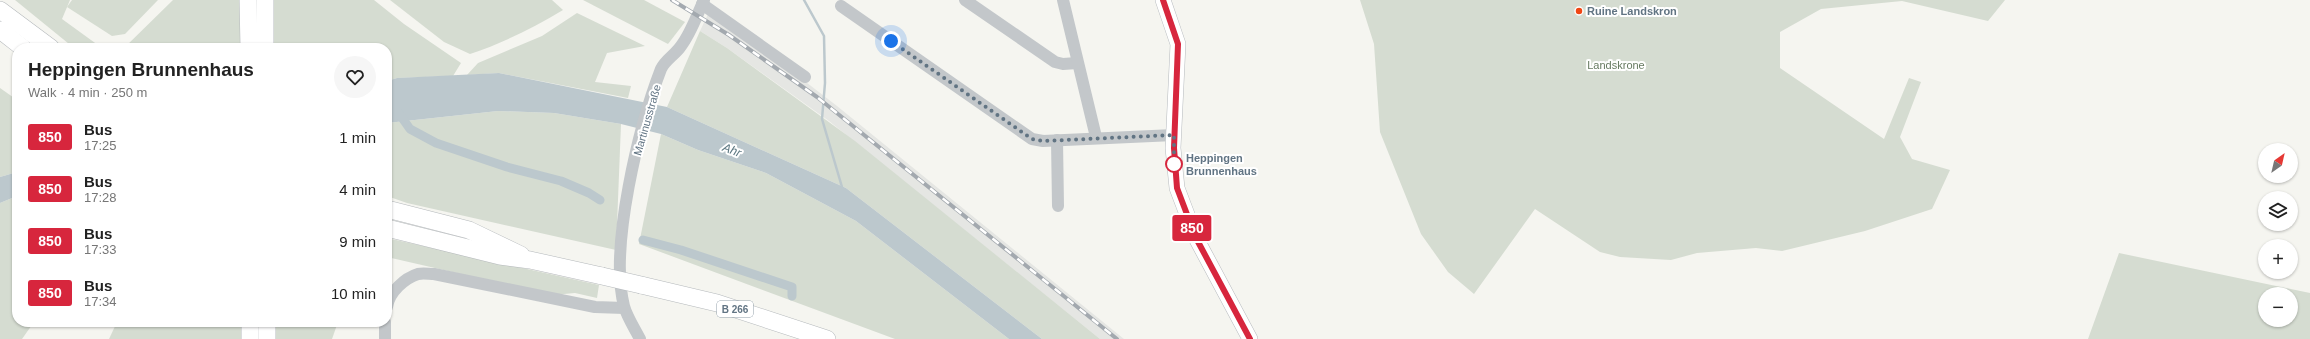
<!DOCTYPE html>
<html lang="en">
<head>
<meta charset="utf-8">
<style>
  :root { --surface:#fff; --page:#f6f6f6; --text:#222; --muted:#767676 }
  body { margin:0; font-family:Helvetica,sans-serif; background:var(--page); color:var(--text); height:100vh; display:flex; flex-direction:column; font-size:15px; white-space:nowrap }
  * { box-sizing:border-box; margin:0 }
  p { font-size:13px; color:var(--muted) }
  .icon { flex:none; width:22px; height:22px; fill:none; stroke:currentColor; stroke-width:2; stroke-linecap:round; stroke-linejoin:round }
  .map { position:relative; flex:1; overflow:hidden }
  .details { position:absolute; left:12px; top:43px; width:380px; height:284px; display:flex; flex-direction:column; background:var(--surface); border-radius:16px; box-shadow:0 1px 3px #0004 }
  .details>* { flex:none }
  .badge { padding:0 8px; border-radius:3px; font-size:14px; line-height:26px }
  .needle { width:26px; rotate:34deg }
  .controls { position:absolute; left:2258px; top:143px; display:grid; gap:8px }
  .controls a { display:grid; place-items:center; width:40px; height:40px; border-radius:50%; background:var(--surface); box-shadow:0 1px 3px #0004; font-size:20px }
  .you { position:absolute; width:20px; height:20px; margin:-10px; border:3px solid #fff; border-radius:50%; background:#1a73e8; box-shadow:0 0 0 6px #1a73e833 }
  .map>.badge { position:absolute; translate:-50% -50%; box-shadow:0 0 0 2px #fff }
  .round { display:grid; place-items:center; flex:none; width:42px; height:42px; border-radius:21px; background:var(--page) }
  .overview { display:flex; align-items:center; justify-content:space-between; height:68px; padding:0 16px }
  h1 { font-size:19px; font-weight:800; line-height:30px }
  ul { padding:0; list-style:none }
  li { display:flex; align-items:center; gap:12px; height:52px; padding:0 16px }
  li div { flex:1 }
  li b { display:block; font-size:15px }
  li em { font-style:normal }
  li .badge { min-width:44px; font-weight:700; text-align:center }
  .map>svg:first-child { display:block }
  .built { fill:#e5e6e3 }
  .green { fill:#d5dcd1; fill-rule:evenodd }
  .water { fill:#bcc8cd }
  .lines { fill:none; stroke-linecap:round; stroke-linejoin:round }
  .stream { stroke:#bcc8cd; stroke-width:2.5 }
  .canal { stroke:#bcc8cd; stroke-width:9 }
  .major-casing { stroke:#b6babe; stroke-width:16 }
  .highway-casing { stroke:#b5b9bc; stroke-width:18 }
  .minor { stroke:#c3c7ca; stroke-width:12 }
  .major { stroke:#fff; stroke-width:15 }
  .highway { stroke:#fff; stroke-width:17 }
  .rail-casing { stroke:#a3a9af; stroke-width:4 }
  .rail { stroke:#fff; stroke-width:2.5; stroke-dasharray:8; stroke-linecap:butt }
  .highway-bridge-casing { stroke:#b5b9bc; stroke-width:18; stroke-linecap:butt }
  .highway-bridge { stroke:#fff; stroke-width:17 }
  .line-casing { stroke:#fff; stroke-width:9 }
  .line { stroke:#d7263d; stroke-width:6 }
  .walk { stroke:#617483; stroke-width:4; stroke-dasharray:0 7.2 }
  .poi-dot { fill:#f04614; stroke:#fff; stroke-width:1.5 }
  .stop-dot { fill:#fff; stroke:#d7263d; stroke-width:2 }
  .labels { text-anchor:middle; stroke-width:4; stroke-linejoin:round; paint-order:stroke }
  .shield { fill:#fff; stroke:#909ea8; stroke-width:1 }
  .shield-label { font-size:10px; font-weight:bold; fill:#617483 }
  .poi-label { font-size:11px; font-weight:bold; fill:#617483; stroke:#fff; text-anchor:start }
  .park-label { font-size:11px; fill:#667a60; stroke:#fff }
  .street-label { font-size:11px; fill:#617483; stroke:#fff }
  .stop-label { font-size:11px; font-weight:bold; fill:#617483; stroke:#fff; text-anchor:start }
  .water-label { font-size:12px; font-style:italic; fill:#5c7781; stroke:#fff }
</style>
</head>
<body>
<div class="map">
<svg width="2310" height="339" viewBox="0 0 2310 339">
  <rect width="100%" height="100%" fill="#f5f5f0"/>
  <polygon class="built" points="709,12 789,69 837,106 1124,339 1100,339 829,121 727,48 700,31"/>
  <g class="green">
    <polygon points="15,0 70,0 62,19 102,48 74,48"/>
    <polygon points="72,0 158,0 125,34 112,36 67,7"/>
    <polygon points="173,0 374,0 404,24 461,63 453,76 397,78 387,81 387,48 124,48"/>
    <path d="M390 0H552L563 10C533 28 503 43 470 54L444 42Z"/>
    <polygon points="583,0 644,0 685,22 668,44"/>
    <polygon points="1360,0 2005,0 1988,21 1902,1 1821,9 1780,32 1780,68 1884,139 1909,78 1921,82 1900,137 1912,159 1950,170 1932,209 1865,231 1782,251 1756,248 1697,253 1671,260 1620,257 1600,252 1535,209 1474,294 1448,272 1421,234 1380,132 1374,44"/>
    <polygon points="577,13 645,46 607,53 595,82 631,86 628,98 499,73 467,75 478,63 542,36"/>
    <polygon points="700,31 727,48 855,141 1100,339 1042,339 846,188 667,107"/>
    <polygon points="0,88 17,100 17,172 0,177"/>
    <polygon points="498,111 554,113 621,124 616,250 407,203 387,196 387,123"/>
    <polygon points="661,134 698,150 766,173 856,221 1009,339 895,339 639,244"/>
    <polygon points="17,196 17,322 34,322 22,339 0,339 0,203"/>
    <polygon points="387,238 599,285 597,298 575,293 553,295 387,257"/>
    <path d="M2119 253 2310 293V339H2088ZM2265 294H2291V320H2265Z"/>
    <polygon points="117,322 338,322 332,339 109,339"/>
  </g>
  <g class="water">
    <polygon points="499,73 667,107 846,188 1042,339 1009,339 856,221 766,173 698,150 661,134 621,124 554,113 498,111 387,123 387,81 397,78"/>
    <polygon points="17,172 17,196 0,203 0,177"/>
  </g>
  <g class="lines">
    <polyline class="stream" points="804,0 824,36 825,83 822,119 842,187"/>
    <g class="canal">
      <polyline points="398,112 410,129 436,143 507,167 561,181 589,193 600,200"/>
      <polyline points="643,240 681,250 792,287 792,296"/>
    </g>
    <g class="major-casing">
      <polyline id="major" points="1163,0 1178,44 1173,148 1177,188 1196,238 1250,339"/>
    </g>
    <g class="highway-casing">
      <g id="highway">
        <polyline points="248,0 249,48"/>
        <polyline points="265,0 265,48"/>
        <polyline points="0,10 51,48"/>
        <polyline points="0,30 23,48"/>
        <polyline points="387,209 469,230 521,255"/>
        <polyline points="387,228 500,256 530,260 602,276"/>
        <polyline points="641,285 717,303 827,339"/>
        <polyline points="250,322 250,339"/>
        <polyline points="267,322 267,339"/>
      </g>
    </g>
    <g class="minor">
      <polyline points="965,0 1055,62 1063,64 1077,63"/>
      <polyline points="1063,0 1096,137"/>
      <polyline points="702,4 805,77"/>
      <polyline points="841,6 1032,139 1043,141 1174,135"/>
      <polyline points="1057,140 1058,206"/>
      <path d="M387 307C389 292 405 278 418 274 423 273 429 274 434 274L595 307 624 308"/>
      <polyline points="385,339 385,322"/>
      <path d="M640 339C635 329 627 317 624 306 609 247 639 126 661 69 665 60 676 54 681 46 691 33 697 15 704 0"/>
    </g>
    <use href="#major" class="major"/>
    <use href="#highway" class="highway"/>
    <g class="rail-casing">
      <polyline id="rail" points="672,0 729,35 817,97 1117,339"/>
    </g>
    <use href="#rail" class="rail"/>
    <g class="highway-bridge-casing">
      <polyline id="highway-bridge" points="602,276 641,285"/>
    </g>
    <use href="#highway-bridge" class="highway-bridge"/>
  </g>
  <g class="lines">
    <g class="line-casing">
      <polyline id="line" points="1163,0 1178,44 1174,148 1177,188 1196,238 1250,339"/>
    </g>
    <use href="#line" class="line"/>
    <polyline class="walk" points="891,41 1032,139 1043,141 1174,135 1174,164"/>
  </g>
  <circle class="poi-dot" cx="1579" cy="11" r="4"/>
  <circle class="stop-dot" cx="1174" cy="164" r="8"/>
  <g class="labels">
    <rect class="shield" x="717" y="301" width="36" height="16" rx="3"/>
    <g class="shield-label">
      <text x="735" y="313">B 266</text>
    </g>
    <g class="poi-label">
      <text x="1587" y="15">Ruine Landskron</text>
    </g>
    <g class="park-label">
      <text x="1616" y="69">Landskrone</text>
    </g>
    <g class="street-label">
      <text transform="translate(647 120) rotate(-74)" y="4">Martinusstraße</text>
    </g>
    <g class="stop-label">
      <text x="1186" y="162">Heppingen<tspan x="1186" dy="13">Brunnenhaus</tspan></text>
    </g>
    <g class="water-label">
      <text transform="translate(732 150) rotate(21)" y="4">Ahr</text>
    </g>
  </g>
</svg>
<div class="controls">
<a><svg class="needle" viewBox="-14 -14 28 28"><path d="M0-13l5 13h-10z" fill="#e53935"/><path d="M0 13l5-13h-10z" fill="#767676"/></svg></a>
<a><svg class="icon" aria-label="layers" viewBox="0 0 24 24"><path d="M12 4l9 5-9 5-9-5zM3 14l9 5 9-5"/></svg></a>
<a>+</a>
<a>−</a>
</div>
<div class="you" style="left:891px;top:41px"></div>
<b class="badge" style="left:1192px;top:228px;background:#d7263d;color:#fff">850</b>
<section class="details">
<div class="overview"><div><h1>Heppingen Brunnenhaus</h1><p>Walk · 4 min · 250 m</p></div><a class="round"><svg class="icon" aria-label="heart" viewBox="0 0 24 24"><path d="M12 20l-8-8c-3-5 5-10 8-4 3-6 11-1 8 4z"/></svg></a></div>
<ul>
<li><span class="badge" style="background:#d7263d;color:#fff">850</span><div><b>Bus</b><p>17:25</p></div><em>1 min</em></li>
<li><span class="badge" style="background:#d7263d;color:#fff">850</span><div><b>Bus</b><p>17:28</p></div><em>4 min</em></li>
<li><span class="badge" style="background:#d7263d;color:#fff">850</span><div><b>Bus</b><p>17:33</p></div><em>9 min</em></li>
<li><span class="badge" style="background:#d7263d;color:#fff">850</span><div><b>Bus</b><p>17:34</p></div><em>10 min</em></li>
</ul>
</section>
</div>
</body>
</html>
